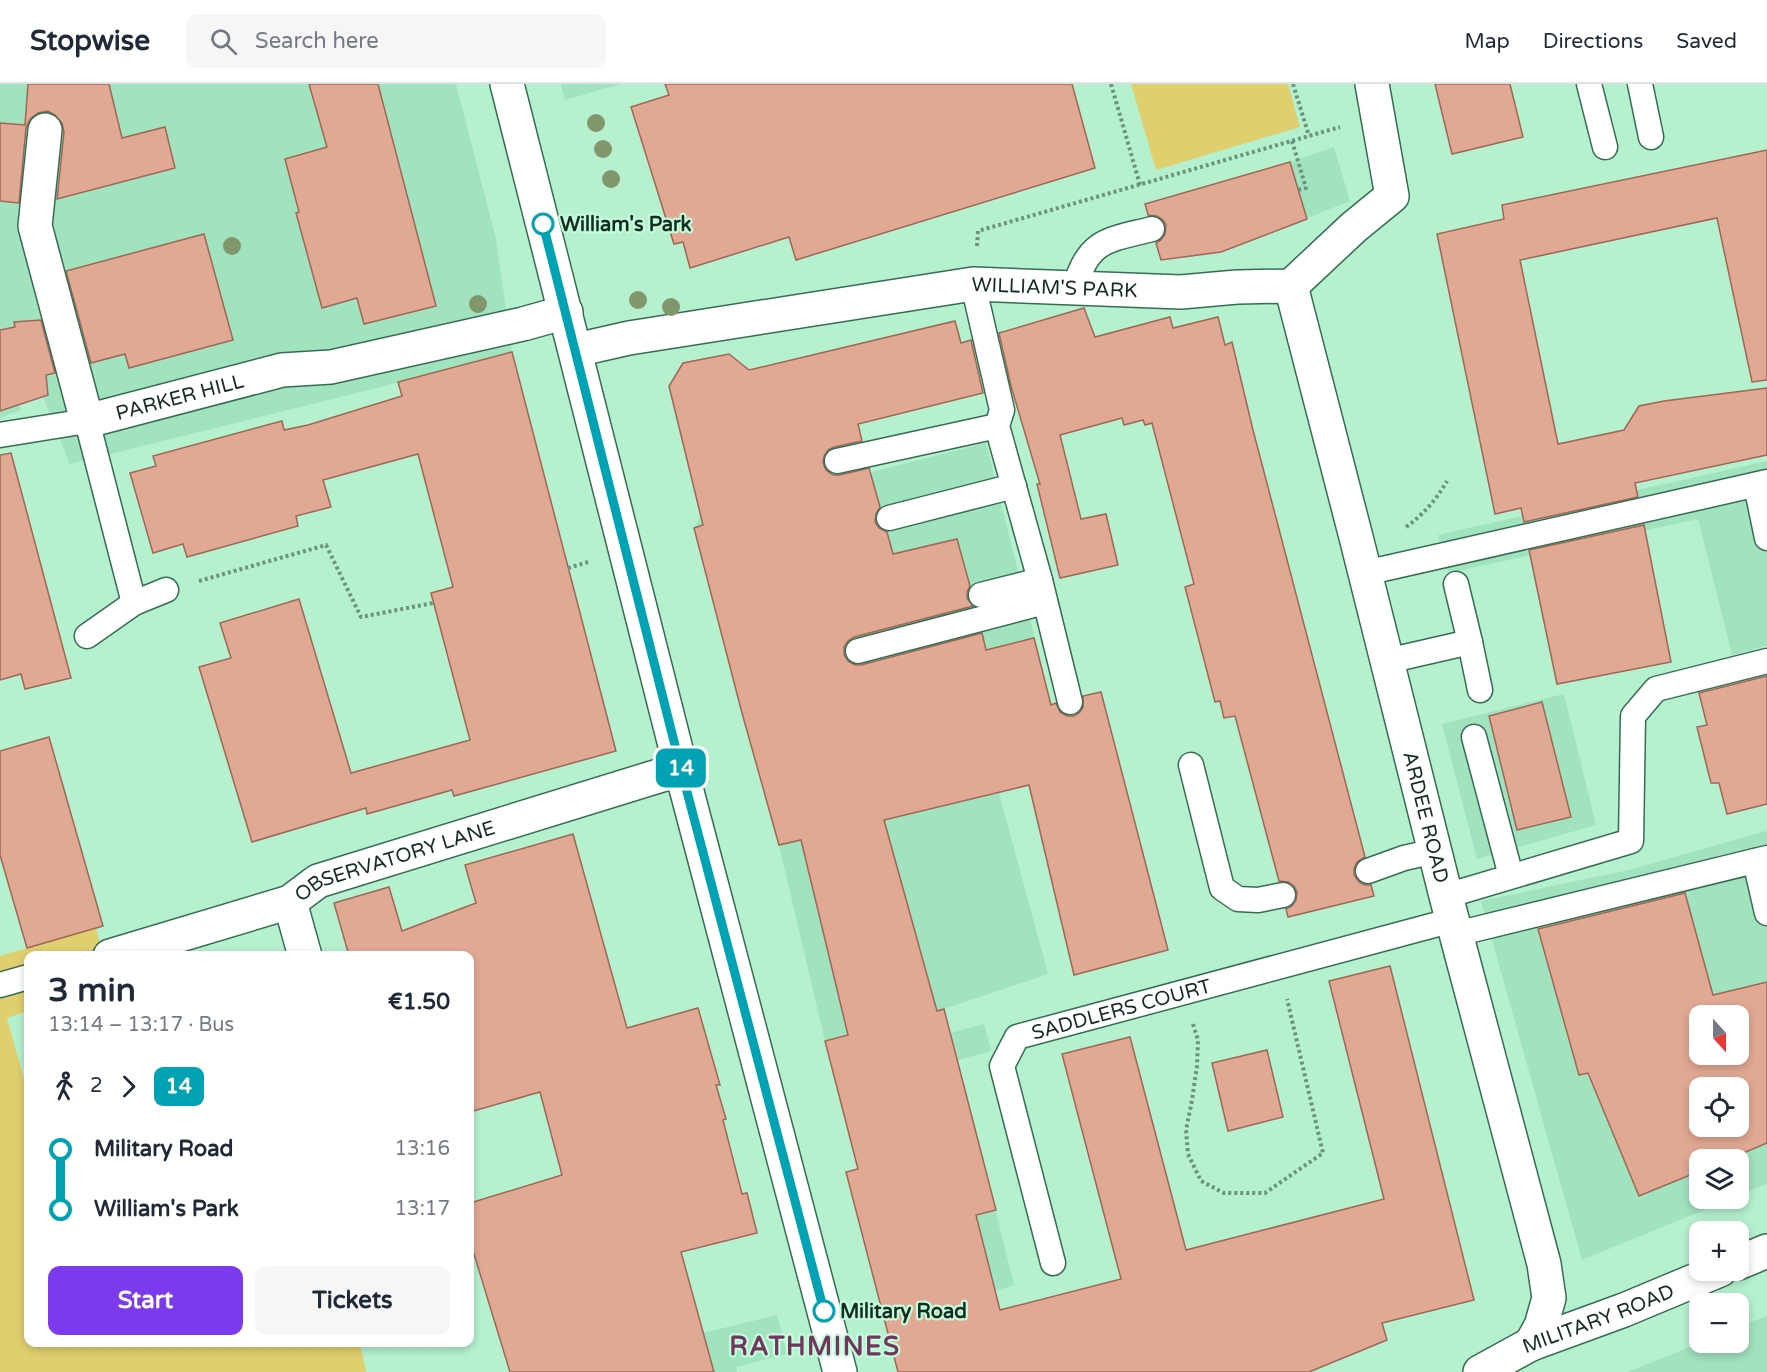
<!DOCTYPE html>
<html lang="en">
<head>
<meta charset="utf-8">
<style>
  :root { --surface:#fff; --page:#f6f6f7; --text:#1f2937; --muted:#747a83; --line:#e0e1e3; --accent:#7c3aed }
  body { margin:0; font-family:"Varela Round",sans-serif; background:var(--page); color:var(--text); height:100vh; display:flex; flex-direction:column; font-size:22px; white-space:nowrap }
  * { box-sizing:border-box; margin:0 }
  p { font-size:20px; color:var(--muted) }
  .icon { flex:none; width:33px; height:33px; fill:none; stroke:currentColor; stroke-width:2; stroke-linecap:round; stroke-linejoin:round }
  .map { position:relative; flex:1; overflow:hidden }
  .panel { position:absolute; left:24px; top:867px; width:450px; height:396px; display:flex; flex-direction:column; background:var(--surface); border-radius:12px; box-shadow:0 3px 9px #0003 }
  .panel>* { flex:none }
  .badge { padding:0 12px; border-radius:9px; font-size:21px; line-height:39px }
  .needle { width:39px; rotate:159deg }
  .fabs { position:absolute; left:1689px; top:921px; display:grid; gap:12px }
  .fabs a { display:grid; place-items:center; width:60px; height:60px; border-radius:12px; background:var(--surface); box-shadow:0 3px 9px #0003; font-size:30px }
  .map>.badge { position:absolute; translate:-50% -50%; box-shadow:0 0 0 3px #fff }
  .legs { display:flex; align-items:center; gap:9px; height:66px; padding:0 24px; font-size:20px }
  .legs p { margin-inline-start:auto }
  .overview { display:flex; align-items:center; justify-content:space-between; height:102px; padding:0 24px }
  h1 { font-size:33px; font-weight:700; line-height:45px }
  .button { display:flex; gap:12px; margin-top:auto; padding:12px 24px }
  .button a { flex:1; height:69px; border-radius:12px; background:var(--accent); color:#fff; font-size:24px; font-weight:700; line-height:69px; text-align:center }
  .button a+a { background:var(--page); color:var(--text) }
  ul { padding:0 24px; list-style:none }
  li { display:flex; align-items:center; gap:21px; height:60px; font-size:22px }
  li i { display:grid; place-items:center; width:9px; height:100%; margin:0 8px; background:currentColor }
  li i::after { content:''; width:15px; height:15px; margin:-8px; border:4px solid; border-radius:50%; background:var(--surface) }
  li p { margin-inline-start:auto }
  li:first-child i { background:linear-gradient(#0000 50%,currentColor 0) }
  li:last-child i { background:linear-gradient(currentColor 50%,#0000 0) }
  header { display:flex; align-items:center; gap:36px; box-sizing:border-box; height:84px; padding:0 30px; background:var(--surface); border-bottom:2px solid var(--line) }
  header strong { font-size:28px }
  nav { display:flex; gap:33px; margin-inline-start:auto; font-size:21px }
  .search { width:420px; height:54px; background:var(--page); display:flex; align-items:center; gap:15px; box-sizing:border-box; padding:0 21px; border-radius:12px; color:var(--muted); font-size:22px }
  .map>svg:first-child { display:block }
  .built { fill:#a1e2bf; fill-rule:evenodd }
  .green { fill:#dfcf6e }
  .building { fill:#e1a893; stroke:#9d6856; stroke-width:1.5; fill-rule:evenodd }
  .lines { fill:none; stroke-linecap:round; stroke-linejoin:round }
  .service-casing { stroke:#366d52; stroke-width:27 }
  .minor-casing { stroke:#366d52; stroke-width:36 }
  .secondary-casing { stroke:#366d52; stroke-width:36 }
  .path { stroke:#6a947d; stroke-width:4; stroke-dasharray:3 3; stroke-linecap:butt }
  .service { stroke:#fff; stroke-width:24 }
  .minor { stroke:#fff; stroke-width:33 }
  .secondary { stroke:#fff; stroke-width:33 }
  .tree { fill:#81976b }
  .line-1-casing { stroke:#fff; stroke-width:14 }
  .line-1 { stroke:#00a3b4; stroke-width:9 }
  .stop-1-dot { fill:#fff; stroke:#00a3b4; stroke-width:3 }
  .labels { text-anchor:middle; stroke-width:4.5; stroke-linejoin:round; paint-order:stroke }
  .stop-label { font-size:20px; font-weight:bold; fill:#152c20; stroke:#c2fddc; text-anchor:start }
  .street-label { font-size:20px; fill:#152c20; stroke:#c2fddc }
  .district-label { font-size:26px; font-weight:bold; letter-spacing:1.5px; fill:#71355e; stroke:#c2fddc }
</style>
</head>
<body>
<header>
<strong>Stopwise</strong>
<div class="search"><svg class="icon" aria-label="search" viewBox="0 0 24 24"><circle cx="10" cy="10" r="6"/><path d="M15 15l6 6"/></svg>Search here</div>
<nav><a>Map</a><a>Directions</a><a>Saved</a></nav>
</header>
<div class="map">
<svg width="1767" height="1288" viewBox="0 0 1767 1288">
  <rect width="100%" height="100%" fill="#b5f0cf"/>
  <g class="built">
    <polygon points="0,0 456,0 496,155 512,268 377,304 70,380 43,313 23,319 18,318 21,326 0,334"/>
    <polygon points="561,0 621,0 565,16"/>
    <polygon points="1334,63 1350,117 1221,168 1161,176 1145,120 1290,78"/>
    <polygon points="986,359 1069,692 999,709 1048,890 944,925 951,949 984,940 991,967 958,976 1014,1201 989,1209 1010,1288 898,1288 846,1088 858,1084 825,957 779,761 742,629 694,444 701,431"/>
    <polygon points="1767,377 1767,562 1732,571 1698,435 1448,489 1438,451"/>
    <polygon points="1564,610 1596,741 1477,775 1442,640"/>
    <path d="M1767 747V1100L1739 1111 1738 1076H1700V1114L1731 1115 1582 1176 1481 817 1624 787ZM1700 932H1738V970H1700ZM1700 1004H1738V1042H1700Z"/>
    <polygon points="777,1231 787,1270 736,1283 737,1288 583,1288 582,1283 703,1249"/>
    <polygon points="1767,1232 1767,1288 1628,1288 1700,1259 1738,1258 1739,1243"/>
  </g>
  <g class="green">
    <polygon points="1131,0 1288,0 1300,43 1156,86"/>
    <polygon points="96,844 103,871 28,872 28,927 7,934 28,1009 28,1258 360,1259 366,1288 0,1288 0,872"/>
  </g>
  <g class="building">
    <polygon points="28,0 109,0 122,54 165,43 175,84 57,115 64,48 62,39 55,31 48,27 38,29 30,35 26,44 19,119 0,117 0,39 25,41"/>
    <polygon points="309,0 378,0 436,222 364,240 357,214 322,224 296,129 299,128 285,75 327,63"/>
    <polygon points="665,0 1072,0 1095,84 796,176 789,153 690,184 683,158 674,160 631,23 669,11"/>
    <polygon points="1435,0 1510,0 1523,53 1452,70"/>
    <polygon points="1767,66 1767,296 1752,298 1717,134 1520,176 1558,360 1624,346 1639,322 1664,317 1767,304 1767,371 1635,399 1638,413 1524,438 1521,424 1495,430 1437,150 1504,135 1502,121"/>
    <polygon points="1290,78 1307,135 1221,168 1161,176 1156,159 1161,156 1165,150 1166,141 1163,136 1157,132 1148,131 1145,120"/>
    <polygon points="204,150 233,256 129,284 125,270 91,279 66,187"/>
    <polygon points="1084,224 1095,253 1170,233 1173,244 1218,233 1225,261 1232,258 1253,346 1365,773 1357,778 1354,785 1354,791 1359,798 1365,801 1371,801 1374,812 1288,833 1286,825 1292,822 1296,816 1297,808 1294,802 1288,798 1279,797 1235,632 1224,634 1220,617 1215,618 1185,503 1194,500 1152,339 1145,341 1143,336 1124,341 1122,334 1060,351 1081,435 1106,430 1118,481 1060,494 1037,400 1040,400 1011,302 999,249"/>
    <polygon points="41,236 55,289 46,291 48,311 0,327 0,246 15,243 14,238"/>
    <polygon points="955,237 961,259 971,256 983,309 858,340 862,357 834,363 828,366 824,372 823,379 826,386 833,391 840,391 869,384 880,423 876,430 875,438 879,444 887,448 893,470 957,455 970,502 967,508 967,514 973,522 854,553 848,557 844,563 844,571 848,577 855,581 861,581 982,549 986,566 1034,554 1051,621 1056,619 1060,628 1067,632 1074,632 1080,628 1083,623 1083,612 1101,608 1168,866 1074,891 1029,701 884,736 937,927 944,925 996,1126 976,1131 1000,1226 1121,1195 1062,970 1130,953 1186,1166 1384,1115 1329,897 1390,882 1474,1216 1382,1239 1387,1256 1309,1288 898,1288 846,1088 858,1085 825,957 848,951 801,756 779,761 742,629 694,444 703,441 669,302 683,279 729,270 749,286"/>
    <polygon points="512,268 616,667 454,712 452,706 367,730 366,724 252,758 199,583 231,574 220,539 299,515 351,689 470,656 431,509 453,503 418,370 323,396 331,423 296,432 298,442 187,473 183,460 153,469 130,389 156,382 153,372 282,337 284,346 308,341 402,312 398,298"/>
    <polygon points="11,369 71,594 25,605 21,590 0,596 0,371"/>
    <polygon points="1644,441 1671,578 1557,600 1529,466"/>
    <polygon points="1767,592 1767,720 1727,730 1719,699 1711,699 1697,643 1707,641 1699,609"/>
    <polygon points="1542,618 1571,733 1517,746 1489,632"/>
    <polygon points="49,653 103,842 27,864 0,771 0,667"/>
    <polygon points="573,750 627,944 698,924 720,1001 716,1001 726,1035 723,1036 742,1110 747,1109 757,1149 681,1168 714,1288 510,1288 470,1157 470,1119 562,1091 540,1008 470,1028 470,872 347,872 346,869 348,868 334,819 389,803 402,847 476,819 465,781"/>
    <path d="M1685 809 1713 911 1767 898V1059L1727 1076H1700V1087L1639 1112 1588 989 1579 991 1538 845ZM1700 932H1738V970H1700ZM1700 1004H1738V1042H1700Z"/>
    <polygon points="1267,966 1283,1033 1228,1047 1212,979"/>
  </g>
  <g class="lines">
    <g class="service-casing">
      <g id="service">
        <polyline points="1589,0 1605,63"/>
        <polyline points="1640,0 1651,53"/>
        <polyline points="973,200 1002,326 997,342 1040,496 1070,618"/>
        <path d="M1075 203C1088 155 1109 156 1152 145"/>
        <polyline points="0,351 87,337 134,519"/>
        <polyline points="837,377 997,342"/>
        <polyline points="1756,401 1767,454"/>
        <polyline points="889,434 1014,402"/>
        <polyline points="1365,489 1767,398"/>
        <polyline points="1456,500 1470,558"/>
        <polyline points="981,511 1040,496"/>
        <polyline points="87,552 134,519 166,506"/>
        <polyline points="858,567 1045,518"/>
        <polyline points="1387,577 1470,558 1480,606"/>
        <polyline points="1474,653 1511,792"/>
        <polyline points="1191,681 1222,804 1238,815 1258,816 1283,811"/>
        <polyline points="1755,777 1767,829"/>
        <polyline points="1368,787 1404,774 1435,767"/>
        <polyline points="1446,812 1631,757 1633,632 1656,605 1767,577"/>
        <polyline points="1456,850 1767,774"/>
        <polyline points="0,901 28,893"/>
        <path id="s1" d="M1053 1179 1002 982 1017 953 1453 836"/>
      </g>
    </g>
    <g class="minor-casing">
      <g id="minor">
        <path id="s2" d="M45 46 35 142 87 337 282 286 331 283 523 240 566 228"/>
        <path id="s3" d="M1291 202 1357 457 1446 812 1544 1180 1549 1214 1541 1242 1531 1260"/>
        <path id="s4" d="M576 266 629 254 973 200 1181 208 1237 203 1291 202 1354 143 1392 112 1372 0"/>
        <polyline points="290,818 305,872"/>
        <path id="s5" d="M110 872 290 818 318 797 681 685"/>
        <polyline points="1738,1179 1767,1167"/>
        <path id="s6" d="M1480 1288 1531 1260 1624 1226 1720 1186"/>
      </g>
    </g>
    <g class="secondary-casing">
      <polyline id="secondary" points="507,0 681,685 840,1288"/>
    </g>
    <g class="path">
      <polyline points="1111,0 1140,101"/>
      <polyline points="1293,0 1309,52"/>
      <polyline points="1292,57 1306,104 1298,106"/>
      <polyline points="977,162 978,147 1340,43"/>
      <path d="M1406 443C1424 430 1436 416 1447 397"/>
      <polyline points="568,484 588,478"/>
      <polyline points="199,497 326,461 361,533 433,519"/>
      <polyline points="1193,940 1198,956 1197,982 1192,1016 1186,1046 1188,1070 1201,1097 1224,1109 1265,1109 1323,1069 1287,915"/>
    </g>
    <use href="#service" class="service"/>
    <use href="#minor" class="minor"/>
    <use href="#secondary" class="secondary"/>
  </g>
  <g class="tree">
    <circle cx="596" cy="39" r="9"/>
    <circle cx="603" cy="65" r="9"/>
    <circle cx="611" cy="95" r="9"/>
    <circle cx="232" cy="162" r="9"/>
    <circle cx="638" cy="216" r="9"/>
    <circle cx="478" cy="220" r="9"/>
    <circle cx="671" cy="223" r="9"/>
  </g>
  <g class="lines">
    <g class="line-1-casing">
      <polyline id="line-1" points="543,140 681,685 824,1227"/>
    </g>
    <use href="#line-1" class="line-1"/>
  </g>
  <g class="stop-1-dot">
    <circle cx="543" cy="140" r="10"/>
    <circle cx="824" cy="1227" r="10"/>
  </g>
  <g class="labels">
    <g class="stop-label">
      <text x="560" y="147">William's Park</text>
      <text x="840" y="1234">Military Road</text>
    </g>
    <g class="street-label">
      <text dy="7" stroke="none"><textPath href="#s4" startOffset="484">WILLIAM'S PARK</textPath></text>
      <text dy="7" stroke="none"><textPath href="#s2" startOffset="394">PARKER HILL</textPath></text>
      <text dy="7" stroke="none"><textPath href="#s3" startOffset="548">ARDEE ROAD</textPath></text>
      <text dy="7" stroke="none"><textPath href="#s5" startOffset="302">OBSERVATORY LANE</textPath></text>
      <text dy="7" stroke="none"><textPath href="#s1" startOffset="344">SADDLERS COURT</textPath></text>
      <text dy="7" stroke="none"><textPath href="#s6" startOffset="130">MILITARY ROAD</textPath></text>
    </g>
    <g class="district-label">
      <text x="815" y="1271">RATHMINES</text>
    </g>
  </g>
</svg>
<div class="fabs">
<a><svg class="needle" viewBox="-14 -14 28 28"><path d="M0-13l5 13h-10z" fill="#e53935"/><path d="M0 13l5-13h-10z" fill="#747a83"/></svg></a>
<a><svg class="icon" aria-label="locate" viewBox="0 0 24 24"><circle cx="12" cy="12" r="6"/><path d="M12 2v4M12 18v4M2 12h4M18 12h4"/></svg></a>
<a><svg class="icon" aria-label="layers" viewBox="0 0 24 24"><path d="M12 4l9 5-9 5-9-5zM3 14l9 5 9-5"/></svg></a>
<a>+</a>
<a>−</a>
</div>
<b class="badge" style="left:681px;top:684px;background:#00a3b4;color:#fff">14</b>
<section class="panel">
<div class="overview"><div><h1>3 min</h1><p>13:14 – 13:17 · Bus</p></div><b>€1.50</b></div>
<div class="legs"><svg class="icon" aria-label="walk" viewBox="0 0 24 24"><circle cx="13" cy="4" r="2"/><path d="M13 8l-2 6 4 7M11 14l-3 7M7 12l3-4h3l4 4"/></svg>2<svg class="icon" aria-label="forward" viewBox="0 0 24 24"><path d="M9 5l7 7-7 7"/></svg><b class="badge" style="background:#00a3b4;color:#fff">14</b></div>
<ul>
<li><i style="color:#00a3b4"></i><b>Military Road</b><p>13:16</p></li>
<li><i style="color:#00a3b4"></i><b>William's Park</b><p>13:17</p></li>
</ul>
<div class="button"><a>Start</a><a>Tickets</a></div>
</section>
</div>
</body>
</html>
